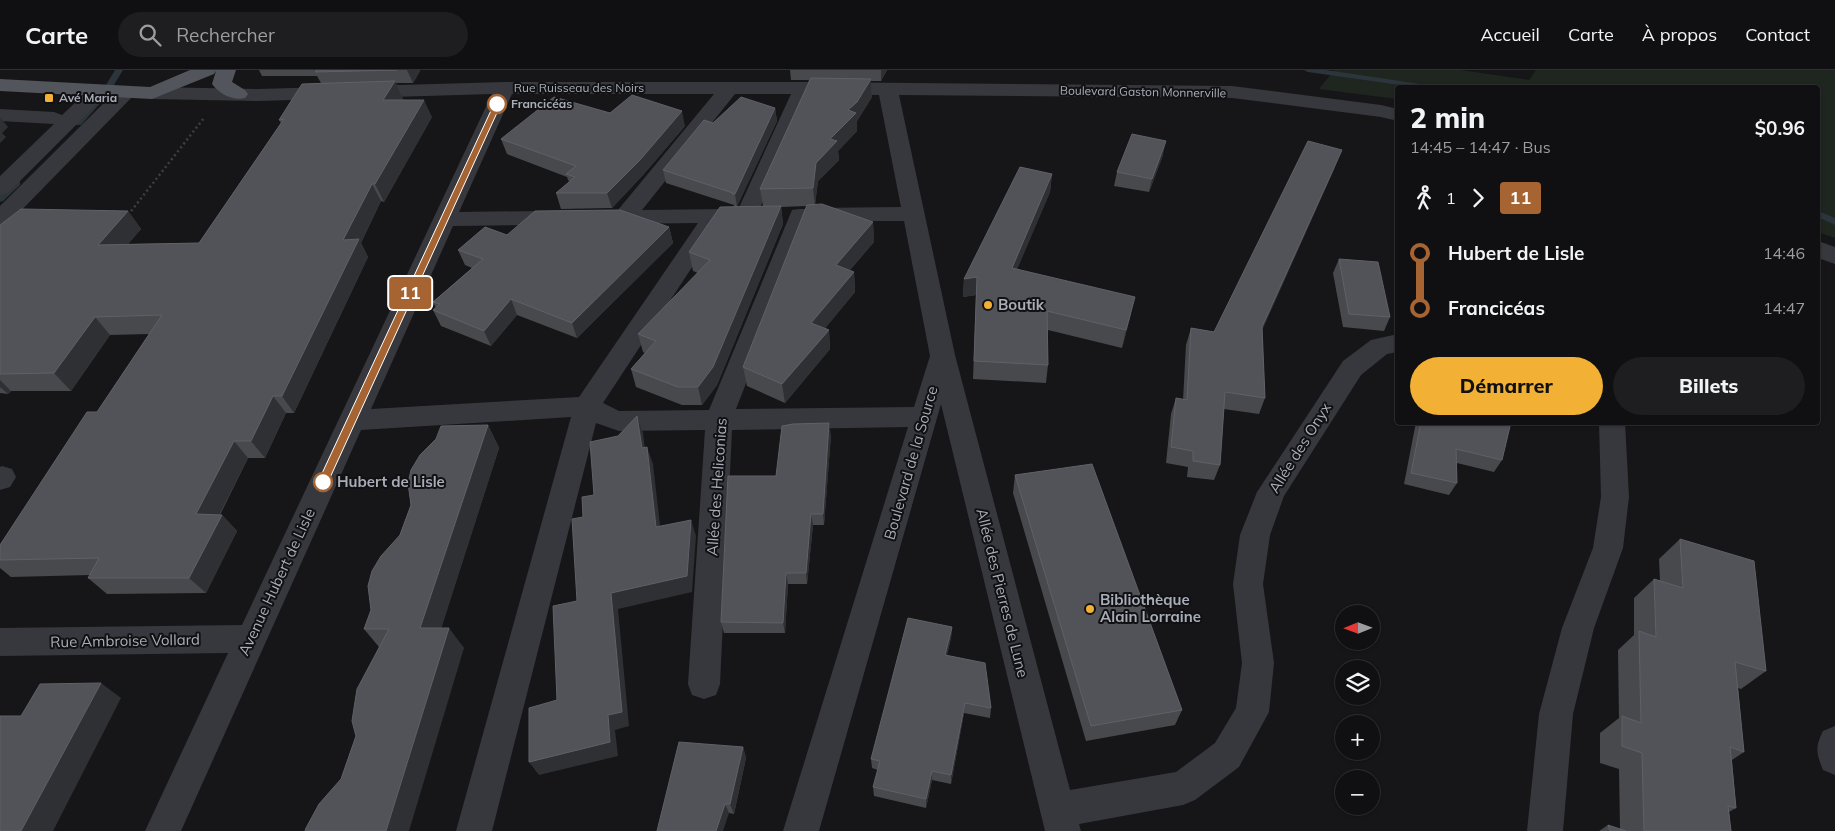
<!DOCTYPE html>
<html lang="fr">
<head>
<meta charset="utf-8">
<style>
  :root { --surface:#101012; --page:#1e1e20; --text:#f1f3f6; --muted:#9c9d9f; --line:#303032; --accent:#f2b134 }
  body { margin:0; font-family:Mulish,sans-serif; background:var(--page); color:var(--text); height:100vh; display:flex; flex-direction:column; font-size:19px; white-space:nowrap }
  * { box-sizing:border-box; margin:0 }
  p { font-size:16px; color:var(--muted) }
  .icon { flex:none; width:28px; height:28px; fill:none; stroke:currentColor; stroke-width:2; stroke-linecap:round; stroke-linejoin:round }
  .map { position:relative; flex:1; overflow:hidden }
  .panel { position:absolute; left:1395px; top:15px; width:425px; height:340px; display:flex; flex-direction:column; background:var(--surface); border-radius:5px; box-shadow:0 1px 4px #0004,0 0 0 1px var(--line) }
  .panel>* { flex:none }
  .badge { padding:0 10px; border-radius:4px; font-size:18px; line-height:32px }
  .needle { width:32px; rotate:269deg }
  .tools { position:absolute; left:1335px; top:535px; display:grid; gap:10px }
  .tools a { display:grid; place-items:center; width:45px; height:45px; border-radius:50%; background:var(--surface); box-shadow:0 1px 4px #0004,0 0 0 1px var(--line); font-size:25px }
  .map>.badge { position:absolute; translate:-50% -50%; box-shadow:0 0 0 2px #fff }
  .legs { display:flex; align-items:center; gap:8px; height:55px; padding:0 15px; font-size:16px }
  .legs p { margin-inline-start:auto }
  .summary { display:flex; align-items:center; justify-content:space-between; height:85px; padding:0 15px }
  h1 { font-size:28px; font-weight:800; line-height:38px }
  .button { display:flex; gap:10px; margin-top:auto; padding:10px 15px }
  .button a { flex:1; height:58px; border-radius:30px; background:var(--accent); color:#111; font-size:20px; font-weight:800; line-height:58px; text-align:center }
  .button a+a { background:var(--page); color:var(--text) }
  ul { padding:0 15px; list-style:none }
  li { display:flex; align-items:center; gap:18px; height:55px; font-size:19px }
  li i { display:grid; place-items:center; width:8px; height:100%; margin:0 6px; background:currentColor }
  li i::after { content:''; width:12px; height:12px; margin:-6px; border:4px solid; border-radius:50%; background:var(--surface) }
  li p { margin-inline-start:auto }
  li:first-child i { background:linear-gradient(#0000 50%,currentColor 0) }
  li:last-child i { background:linear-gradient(currentColor 50%,#0000 0) }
  header { display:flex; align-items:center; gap:30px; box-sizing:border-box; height:70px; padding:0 25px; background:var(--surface); border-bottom:1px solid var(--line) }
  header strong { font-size:24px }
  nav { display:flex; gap:28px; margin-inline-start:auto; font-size:18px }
  .search { width:350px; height:45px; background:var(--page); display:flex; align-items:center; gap:12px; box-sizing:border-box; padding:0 18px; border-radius:28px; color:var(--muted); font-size:19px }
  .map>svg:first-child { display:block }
  .green { fill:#1e261f }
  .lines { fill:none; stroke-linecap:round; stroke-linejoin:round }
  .stream { fill:#2c353c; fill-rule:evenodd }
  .path { stroke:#3d3f44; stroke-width:2.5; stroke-dasharray:2 3; stroke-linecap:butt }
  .minor { fill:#37383d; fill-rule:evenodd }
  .major { fill:#53555c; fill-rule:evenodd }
  .wall { fill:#47494d }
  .shaded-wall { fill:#2f3033 }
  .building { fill:#525359; stroke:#5f6168 }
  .line-1 { fill:#a76433; stroke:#fff }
  .poi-dot { fill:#f2b134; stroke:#111113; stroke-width:2 }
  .stop-1-dot { fill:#fff; stroke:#a76433; stroke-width:2.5 }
  .labels { text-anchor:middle; stroke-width:4; stroke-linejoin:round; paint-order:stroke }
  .far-street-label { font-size:12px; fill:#a8adb8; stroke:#111113 }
  .far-poi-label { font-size:12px; font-weight:bold; fill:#a8adb8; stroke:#111113; text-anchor:start }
  .far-stop-label { font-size:12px; font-weight:bold; fill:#a8adb8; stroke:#111113; text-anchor:start }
  .poi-label { font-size:15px; font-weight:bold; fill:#a8adb8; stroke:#111113; text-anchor:start }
  .street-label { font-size:15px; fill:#a8adb8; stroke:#111113 }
  .stop-label { font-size:15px; font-weight:bold; fill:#a8adb8; stroke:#111113; text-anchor:start }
</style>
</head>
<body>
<header>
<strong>Carte</strong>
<div class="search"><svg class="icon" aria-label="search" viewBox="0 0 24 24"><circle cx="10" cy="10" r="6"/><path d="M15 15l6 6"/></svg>Rechercher</div>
<nav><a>Accueil</a><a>Carte</a><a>À propos</a><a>Contact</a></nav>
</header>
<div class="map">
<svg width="1835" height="761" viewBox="0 0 1835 761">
  <rect width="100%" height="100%" fill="#161618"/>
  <polygon class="green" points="1334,0 1461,0 1529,10 1536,0 1835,0 1835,168 1818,162 1818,18 1398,18 1397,29 1319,19"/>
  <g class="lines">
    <g class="stream">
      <polygon points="115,0 123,0 109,23 81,55 75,55 75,51 103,20"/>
      <polygon points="1304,0 1326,0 1447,18 1421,18 1308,2"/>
      <polygon points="17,110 20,111 20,115 3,131 0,132 0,124"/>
      <polygon points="1818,141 1835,148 1835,155 1818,147"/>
    </g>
    <polyline class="path" points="128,145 204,48"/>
    <g class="minor">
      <path d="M505 12H804L1232 16 1381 35 1398 39V51L1381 47 1232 28 899 25 955 285 1070 720 1176 702 1215 673 1236 638 1242 593 1233 514 1240 465 1257 422 1343 291 1371 270 1398 264V282L1387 284 1361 305 1284 426 1270 465 1263 514 1274 593 1269 642 1239 697 1195 730 1183 735 1079 754 1081 761H1045L941 334 819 761H783L908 357 732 360 720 614 716 625 704 629 692 625 688 614 705 360 619 361 596 353 492 761H456L571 347 361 360 181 761H145L228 583 0 586V558L242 555 492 24 258 31 152 29 145 27 142 23 145 19 152 17 258 19ZM512 24H714L618 140 459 142ZM735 24H791L737 142 728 139 642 140ZM811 24 879 25 901 137 813 138C806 140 800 138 792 140L709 340 619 341 603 333 721 153H728L737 149 746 153 754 151ZM809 151H904L930 286 914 337 736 339ZM698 153 579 327 371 339 453 156Z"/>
      <polygon points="99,15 106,17 109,21 106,25 8,123 0,125 0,106 54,54 0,51 0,39 54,42 62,45 92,17"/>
      <polygon points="126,16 133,18 136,22 133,26 8,154 0,156 0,136 119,18"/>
      <polygon points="1818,171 1835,177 1835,194 1818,188"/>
      <polygon points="1599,352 1625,352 1629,427 1623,478 1594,558 1573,644 1563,761 1527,761 1539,644 1562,558 1593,478 1601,427"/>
      <polygon points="2,396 12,399 16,407 10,417 0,420 0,397"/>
      <path d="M1835 656V705L1823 700C1816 683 1815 677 1823 661Z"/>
    </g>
    <path class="major" d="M190 0H236L232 12 245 20 248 24 245 28C233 31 219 24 212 14L216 1 214 4 152 29 0 21V9L150 17Z"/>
  </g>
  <g class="wall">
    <polygon points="259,0 420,0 420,1 413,13 396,13 403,29 402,30 432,47 384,132 381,131 361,173 368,187 294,343 286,343 265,388 248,388 220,445 222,445 237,461 206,523 107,524 88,508 90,505 11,507 0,498 0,475 97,342 149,264 110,265 71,321 11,321 8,324 0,323 0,155 128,141 141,159 128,174 199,173 281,53 279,50 321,13 317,6 262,6"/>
    <polygon points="790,0 887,0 881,11 871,11 872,27 857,51 857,61 838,81 839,90 818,111 815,134 873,152 874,172 849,201 854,202 855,222 825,258 829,260 830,279 785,333 747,316 743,297 807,136 781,137 783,154 717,315 702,335 682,335 636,317 631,299 645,283 643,282 638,264 698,203 693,201 689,182 734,136 734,135 666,113 663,100 713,53 775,38 777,51 737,136 763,136 760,119 809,10 791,10"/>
    <polygon points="610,43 685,56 643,105 612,138 561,139 556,123 569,112 567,107 507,84 501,69"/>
    <polygon points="1163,85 1149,122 1114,116 1117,102"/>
    <polygon points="1335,97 1262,260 1265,328 1259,344 1224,339 1220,395 1214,410 1187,407 1188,397 1166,393 1171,344 1176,328 1183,330 1186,275 1191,258 1214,262"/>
    <polygon points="1052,104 1050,122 1017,199 1131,244 1122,278 1048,260 1048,295 1046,313 973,309 976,225 963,227 964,209"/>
    <polygon points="669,157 673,173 577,268 517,245 491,276 441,256 433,240 436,238 433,232 472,198 465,195 458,180 507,165"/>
    <polygon points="1339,189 1390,247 1384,261 1343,257 1333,203"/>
    <polygon points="1416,352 1511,352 1502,390 1494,402 1457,393 1457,413 1449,425 1404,414"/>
    <polygon points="488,355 499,378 441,558 464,578 341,709 356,666 379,577 364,559 436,369"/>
    <polygon points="831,365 824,455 813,455 807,514 788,514 785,563 724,563 721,552 776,406"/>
    <polygon points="1015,405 1182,640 1175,655 1086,671 1013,423"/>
    <polygon points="1680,469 1766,601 1741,619 1738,618 1744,682 1732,690 1736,738 1729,742 1731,761 1599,761 1608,755 1620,759 1619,699 1600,693 1600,663 1619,648 1618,580 1634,565 1634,528 1654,509 1660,511 1659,489"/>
    <polygon points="952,557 951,568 947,585 991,638 990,648 964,643 951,714 932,710 926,738 874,726 873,717 878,700 872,698 871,689"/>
    <polygon points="743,677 746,688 734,744 729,743 657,761"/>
  </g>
  <g class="shaded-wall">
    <polygon points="407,0 420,0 420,1 413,13"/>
    <polygon points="881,0 887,0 881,11"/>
    <polygon points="871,9 872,27 857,51 857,61 838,81 839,90 818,111 815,136 813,118 816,93 848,40"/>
    <polygon points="395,11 403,29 391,48 383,30"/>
    <polygon points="424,30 432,47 384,132 375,114"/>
    <polygon points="775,38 777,51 737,137 735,124"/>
    <polygon points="682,41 685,56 643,105 612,138 607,123"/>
    <polygon points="0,47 8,57 2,63 6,67 0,73"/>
    <polygon points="1166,71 1163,85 1149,122 1152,109"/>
    <polygon points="1342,80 1335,97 1256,274 1262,257"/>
    <polygon points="1052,104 1050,122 1010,216 1012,198"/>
    <polygon points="372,114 381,131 361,173 368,187 294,343 282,326 343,170"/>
    <polygon points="781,136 783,154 717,315 702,335 698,317"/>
    <polygon points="128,141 141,159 112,193 98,175"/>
    <polygon points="873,152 874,172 837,214 836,195"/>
    <polygon points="669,157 673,173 577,268 572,253"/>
    <polygon points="854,202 855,222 814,272 811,253"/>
    <polygon points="977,207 976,225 963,227 964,209"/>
    <polygon points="1135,227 1131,244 1122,278 1126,260"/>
    <polygon points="511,229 517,245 491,276 484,261"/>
    <polygon points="95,247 110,265 71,321 54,303"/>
    <polygon points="829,260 830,279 785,333 782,314"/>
    <polygon points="0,310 11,321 8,324 0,317"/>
    <polygon points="273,326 286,343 265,388 251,371"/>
    <polygon points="637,346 643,363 647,395 642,378"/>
    <polygon points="829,353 831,365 824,455 823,444"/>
    <polygon points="488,355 499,378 435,578 420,558"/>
    <polygon points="234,371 248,388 211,461 196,444"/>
    <polygon points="647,377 653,394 662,473 656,457"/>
    <polygon points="811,444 813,455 807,514 806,503"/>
    <polygon points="222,445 237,461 206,523 189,508"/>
    <polygon points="691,450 696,466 692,522 618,539 629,656 615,660 618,686 539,705 529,692 608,645 611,523"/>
    <polygon points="786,503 788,514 785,563 783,553"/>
    <polygon points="952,557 951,568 944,595 945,585"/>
    <polygon points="449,558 464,578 409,761 386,761"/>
    <polygon points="101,613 121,628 53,761 21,761"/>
    <polygon points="965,633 964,643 951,714 951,705"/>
    <polygon points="743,677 746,688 734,744 730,734"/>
    <polygon points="932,701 932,710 926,738 926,729"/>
    <polygon points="725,734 729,743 723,761 716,761"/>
  </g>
  <g class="building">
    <polygon points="317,0 397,0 315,2"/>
    <polygon points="811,8 871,9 857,32 848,40 856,43 830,69 837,71 816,93 813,118 760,119"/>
    <polygon points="395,11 383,30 424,30 375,114 372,114 343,170 359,169 282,326 273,326 251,371 234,371 196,444 222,445 189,508 88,508 99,488 0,490 0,475 87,342 97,342 162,245 95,247 54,303 0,304 0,155 21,139 128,141 98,175 199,173 284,49 279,50 302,14"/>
    <polygon points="632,25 682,41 640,90 607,123 556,123 575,107 566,104 576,96 501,69 554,27 610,43"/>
    <polygon points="741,27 775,38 735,124 732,124 733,123 663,100 704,50 713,53"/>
    <polygon points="1132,64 1166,71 1152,109 1117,102"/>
    <polygon points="1308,71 1342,80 1262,257 1265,328 1225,322 1220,395 1193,391 1193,381 1171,377 1176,328 1187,330 1191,258 1214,262"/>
    <polygon points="1020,97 1052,104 1012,198 1135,227 1126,260 1047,241 1048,295 974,291 977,207 964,209"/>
    <polygon points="822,134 873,152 836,195 854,202 811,253 829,260 782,314 743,297 807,135"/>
    <polygon points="781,136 713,297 698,317 678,317 631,299 656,271 638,264 710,190 689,182 720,137"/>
    <polygon points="620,140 669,157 572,253 511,229 484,261 433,240 440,234 433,232 483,189 458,180 485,157 507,165 535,141"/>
    <polygon points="1339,189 1378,192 1390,247 1349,244"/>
    <polygon points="637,346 642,378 647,377 656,457 691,450 687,506 611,523 622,642 608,645 610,672 529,692 529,638 557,630 553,536 577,531 572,449 583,447 582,427 594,425 590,372 618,366"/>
    <polygon points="1421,352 1511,352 1502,390 1456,379 1457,413 1411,403"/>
    <polygon points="829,353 823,444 811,444 806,503 786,503 783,553 721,552 728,406 776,406 782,356 793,354"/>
    <polygon points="488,355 420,558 449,558 386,761 305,761 306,758 319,734 341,709 356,666 352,651 357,619 389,559 364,559 371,540 368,516 372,501 381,486 400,465 411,435 408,413 411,400 420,385 436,369 441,356"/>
    <polygon points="1092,394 1182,640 1091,656 1015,405"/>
    <polygon points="1680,469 1754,491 1766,601 1735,592 1744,682 1730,677 1736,738 1728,736 1731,761 1644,761 1642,683 1622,676 1622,646 1641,653 1639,561 1656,567 1654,509 1683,518"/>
    <polygon points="908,548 952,557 945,585 985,593 991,638 965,633 951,705 932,701 926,729 873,717 880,691 871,689"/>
    <polygon points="101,613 21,761 0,761 0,646 21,646 40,614"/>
    <polygon points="679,672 743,677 730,734 725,734 716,761 657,761"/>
    <polygon points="1608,755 1626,761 1610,761"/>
  </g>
  <polygon class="line-1" points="495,32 501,34 328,412 327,414 320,414 318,412"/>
  <g class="poi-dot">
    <rect x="44" y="23" width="10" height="10" rx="2.5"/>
    <circle cx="988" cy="235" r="5"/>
    <circle cx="1090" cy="539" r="5"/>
  </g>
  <g class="stop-1-dot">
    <circle cx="497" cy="34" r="9"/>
    <circle cx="323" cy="412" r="9"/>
  </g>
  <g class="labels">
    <g class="far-street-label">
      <text x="579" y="22">Rue Ruisseau des Noirs</text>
      <text transform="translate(1143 22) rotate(1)" y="4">Boulevard Gaston Monnerville</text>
    </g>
    <g class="far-poi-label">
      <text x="59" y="32">Avé Maria</text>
    </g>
    <g class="far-stop-label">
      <text x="511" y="38">Francicéas</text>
    </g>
    <g class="poi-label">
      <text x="998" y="240">Boutik</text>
      <text x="1100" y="535">Bibliothèque<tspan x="1100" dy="17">Alain Lorraine</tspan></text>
    </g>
    <g class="street-label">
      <text transform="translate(1300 378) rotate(-58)" y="5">Allée des Onyx</text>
      <text transform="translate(911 393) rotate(-74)" y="5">Boulevard de la Source</text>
      <text transform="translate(717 417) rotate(-86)" y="5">Allée des Heliconias</text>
      <text transform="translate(277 512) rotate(-65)" y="5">Avenue Hubert de Lisle</text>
      <text transform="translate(1002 523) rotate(76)" y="5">Allée des Pierres de Lune</text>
      <text transform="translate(125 571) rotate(-1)" y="5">Rue Ambroise Vollard</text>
    </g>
    <g class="stop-label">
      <text x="337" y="417">Hubert de Lisle</text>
    </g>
  </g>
</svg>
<div class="tools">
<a><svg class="needle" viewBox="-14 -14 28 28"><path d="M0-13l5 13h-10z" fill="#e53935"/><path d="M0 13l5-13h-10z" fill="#9c9d9f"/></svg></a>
<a><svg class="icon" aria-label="layers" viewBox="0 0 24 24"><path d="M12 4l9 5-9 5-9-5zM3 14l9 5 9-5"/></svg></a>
<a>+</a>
<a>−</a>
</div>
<b class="badge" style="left:410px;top:223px;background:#a76433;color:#fff">11</b>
<section class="panel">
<div class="summary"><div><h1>2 min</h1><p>14:45 – 14:47 · Bus</p></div><b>$0.96</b></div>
<div class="legs"><svg class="icon" aria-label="walk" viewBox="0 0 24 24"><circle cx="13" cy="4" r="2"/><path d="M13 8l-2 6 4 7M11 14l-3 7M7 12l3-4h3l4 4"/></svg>1<svg class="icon" aria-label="forward" viewBox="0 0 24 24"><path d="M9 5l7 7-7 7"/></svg><b class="badge" style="background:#a76433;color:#fff">11</b></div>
<ul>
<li><i style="color:#a76433"></i><b>Hubert de Lisle</b><p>14:46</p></li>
<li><i style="color:#a76433"></i><b>Francicéas</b><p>14:47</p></li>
</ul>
<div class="button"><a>Démarrer</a><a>Billets</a></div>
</section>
</div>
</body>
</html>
